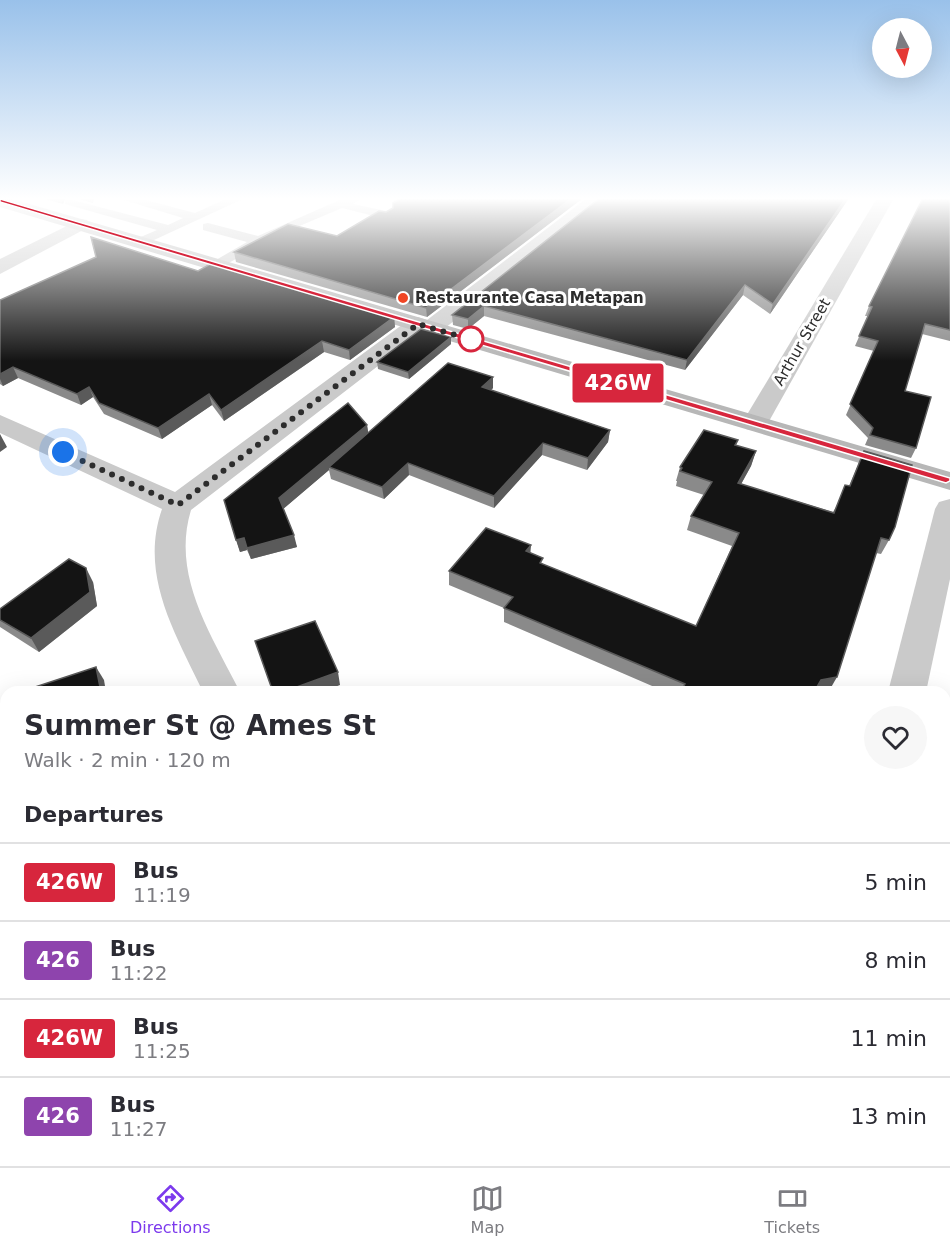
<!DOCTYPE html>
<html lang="en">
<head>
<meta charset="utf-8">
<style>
  :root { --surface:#fff; --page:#f7f7f7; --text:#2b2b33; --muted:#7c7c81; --line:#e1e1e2; --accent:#7c3aed }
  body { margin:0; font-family:"DejaVu Sans",sans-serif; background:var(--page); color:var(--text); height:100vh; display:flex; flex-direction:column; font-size:22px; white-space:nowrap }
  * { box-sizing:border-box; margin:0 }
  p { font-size:20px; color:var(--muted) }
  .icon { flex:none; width:33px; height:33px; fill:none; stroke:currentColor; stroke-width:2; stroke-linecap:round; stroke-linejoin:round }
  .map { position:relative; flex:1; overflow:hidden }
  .drawer { position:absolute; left:0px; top:686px; width:951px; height:482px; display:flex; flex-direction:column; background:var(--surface); border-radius:18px 18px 0 0; box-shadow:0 6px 24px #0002 }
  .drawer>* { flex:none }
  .badge { padding:0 12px; border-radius:4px; font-size:21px; line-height:39px }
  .needle { width:39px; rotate:173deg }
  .tools { position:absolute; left:872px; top:18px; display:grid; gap:12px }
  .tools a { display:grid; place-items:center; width:60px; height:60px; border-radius:50%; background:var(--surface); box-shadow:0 6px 24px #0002; font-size:30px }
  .you { position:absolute; width:30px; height:30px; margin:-15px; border:4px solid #fff; border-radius:50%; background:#1a73e8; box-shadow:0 0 0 9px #1a73e833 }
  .map>.badge { position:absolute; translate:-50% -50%; box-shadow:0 0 0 3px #fff }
  h2 { padding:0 24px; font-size:22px; line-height:54px }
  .round { display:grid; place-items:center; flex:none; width:63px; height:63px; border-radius:32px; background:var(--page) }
  .headline { display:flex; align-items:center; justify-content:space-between; height:102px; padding:0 24px }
  h1 { font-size:28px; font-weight:700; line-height:45px }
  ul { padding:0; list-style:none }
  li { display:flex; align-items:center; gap:18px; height:78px; padding:0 24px; border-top:2px solid var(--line) }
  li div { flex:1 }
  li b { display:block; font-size:22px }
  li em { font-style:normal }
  li .badge { min-width:66px; font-weight:700; text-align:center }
  .tabs { display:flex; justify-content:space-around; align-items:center; height:84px; border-top:2px solid var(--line); background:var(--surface); font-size:16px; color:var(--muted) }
  .tabs a { display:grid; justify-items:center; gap:3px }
  .tabs .on { color:var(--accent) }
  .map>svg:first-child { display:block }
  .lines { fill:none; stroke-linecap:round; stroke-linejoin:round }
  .service { fill:#cacaca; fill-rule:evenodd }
  .minor { fill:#cacaca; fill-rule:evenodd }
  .secondary { fill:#b7b7b7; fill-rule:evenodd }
  .wall { fill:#8a8a8a }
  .shaded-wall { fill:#5a5a5a }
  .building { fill:#141414; stroke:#5a5a5a; stroke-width:1.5 }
  .line { fill:#d7263d; stroke:#fff; stroke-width:1.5 }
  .walk { stroke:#2d2d2d; stroke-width:6; stroke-dasharray:0 10.8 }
  .poi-dot { fill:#f04524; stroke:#fff; stroke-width:2 }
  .stop-dot { fill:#fff; stroke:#d7263d; stroke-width:3 }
  .labels { text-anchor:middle; stroke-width:6; stroke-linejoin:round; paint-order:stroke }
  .far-poi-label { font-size:15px; font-weight:bold; fill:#2d2d2d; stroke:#fff; text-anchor:start }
  .far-street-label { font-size:15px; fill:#2d2d2d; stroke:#fff }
</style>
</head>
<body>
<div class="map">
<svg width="950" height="1166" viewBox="0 0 950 1166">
  <rect width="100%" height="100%" fill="#fff"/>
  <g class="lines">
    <g class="service">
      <polygon points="65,198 168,225 183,218 117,198 138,198 195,213 228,198 245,198 141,246 136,245 136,239 157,230 65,204"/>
      <polygon points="344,198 362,198 353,204 391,212 393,215 386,219 342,208 290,230 221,267 216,268 209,264 247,242 203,230 203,224 208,223 258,236"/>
    </g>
    <g class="minor">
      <path d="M587 198H606L439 333 431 335 422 332 191 510C171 576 211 634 240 692H203C175 633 139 575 162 509L0 433V415L175 492 410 319 418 317 427 320Z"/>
      <polygon points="877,198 894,198 768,423 764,429 755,431 746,429 742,423"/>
      <polygon points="81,219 87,220 90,224 87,228 0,274 0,259"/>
      <polygon points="950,499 950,579 926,692 888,692 935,509 939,502"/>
      <polygon points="945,907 950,909 950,960 945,958"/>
      <polygon points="313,1161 369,1161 370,1166 314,1166"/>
      <polygon points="603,1161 663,1161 661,1166 601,1166"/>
    </g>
    <polygon class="secondary" points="0,198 9,198 950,472 950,490 0,207"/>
  </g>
  <g class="wall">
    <polygon points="41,198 65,198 63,204"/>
    <polygon points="75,198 94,198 93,203"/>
    <polygon points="448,198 583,198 427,317 236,262 234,252 337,236 386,212 446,199"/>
    <polygon points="849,198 770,314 743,295 685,370 484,316 468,329 453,325 452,315"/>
    <polygon points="950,198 950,341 922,334 905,391 916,448 911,458 865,445 868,438 846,415 874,351 855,346 868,316 865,316 869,306"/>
    <polygon points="198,271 394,317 395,327 350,360 324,352 224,421 212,405 162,439 104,414 93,397 81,405 18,378 3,386 0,384 0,300"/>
    <polygon points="451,337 451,344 409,379 378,369 377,362"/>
    <polygon points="493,377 493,388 491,390 610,430 608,442 587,470 542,455 494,508 409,475 384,499 331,479 329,470 283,509 297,547 251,559 247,550 240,552 224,500 367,425 368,433"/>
    <polygon points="738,440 736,446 756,451 751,466 741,484 833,512 849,486 864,451 889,540 881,554 876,553 829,691 825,692 666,692 504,622 504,608 449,585 449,571 530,553 543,564 696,626 732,546 687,530 691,516 704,495 676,486 677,481 676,481 680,467"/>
    <polygon points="93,582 97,606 39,652 0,627 0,609"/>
    <polygon points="761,1161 889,1161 894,1166 758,1166"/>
  </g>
  <g class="shaded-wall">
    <polygon points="61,198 65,198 63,204"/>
    <polygon points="572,198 583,198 427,317 426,308"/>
    <polygon points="846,198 849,198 770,314 773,304"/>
    <polygon points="745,285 743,295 685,370 687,360"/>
    <polygon points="484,306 484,316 468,329 468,319"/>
    <polygon points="394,317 395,327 350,360 349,350"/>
    <polygon points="451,337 451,344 409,379 408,372"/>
    <polygon points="322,341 324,352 224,421 221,410"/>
    <polygon points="13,367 18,378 3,386 0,379 0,374"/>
    <polygon points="493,377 493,388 482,399 482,387"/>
    <polygon points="89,387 93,397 81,405 77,394"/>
    <polygon points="209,394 212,405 162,439 158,428"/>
    <polygon points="367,425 369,437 329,467 329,470 282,510 279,498"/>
    <polygon points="610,430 608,442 587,470 588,458"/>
    <polygon points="0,434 7,447 0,452"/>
    <polygon points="543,443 542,455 494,508 494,496"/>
    <polygon points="756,451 751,466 734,497 738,483"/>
    <polygon points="408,463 409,475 384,499 382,487"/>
    <polygon points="294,535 297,547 251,559 247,548"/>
    <polygon points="244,538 247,550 240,552 236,540"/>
    <polygon points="531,545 530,559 526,551"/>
    <polygon points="86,568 93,582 97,606 39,652 31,638"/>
    <polygon points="96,667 104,680 106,692 101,692"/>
    <polygon points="338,672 340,685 322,692 283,692"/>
    <polygon points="837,677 829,691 814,692 821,680"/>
    <polygon points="6,859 6,868 0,871 0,862"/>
    <polygon points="0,1129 6,1143 6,1161 14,1161 17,1166 4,1166 0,1156"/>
    <polygon points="465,1161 470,1161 465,1166 460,1166"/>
  </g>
  <g class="building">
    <polygon points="401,198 440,198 446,199 448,198 572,198 426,308 234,252 288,224 337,236 379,211 386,212 393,208 393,203"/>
    <polygon points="600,198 846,198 773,304 745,285 687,360 484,306 468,319 452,315"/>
    <polygon points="923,198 950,198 950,330 925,324 905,391 931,397 916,448 870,435 873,428 850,404 878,341 859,336 872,307 869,306"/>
    <polygon points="91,237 198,271 212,263 394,317 349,350 322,341 221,410 209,394 158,428 99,403 89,387 77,394 13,367 0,374 0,300 96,257"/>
    <polygon points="421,329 451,337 408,372 377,362"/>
    <polygon points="448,363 493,377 482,387 610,430 588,458 543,443 494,496 408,463 382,487 329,467"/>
    <polygon points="348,403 367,425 279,498 294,535 247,548 244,538 236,540 224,500"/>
    <polygon points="704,430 738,440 735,445 756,451 738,483 834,513 845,485 850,486 864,451 912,465 895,527 889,540 881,538 837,677 821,680 814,692 681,692 685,684 504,608 513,597 449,571 486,528 531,545 526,551 543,558 540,563 696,626 739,533 691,516 712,482 680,471 682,468 680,467"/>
    <polygon points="69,559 86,568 90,592 31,638 0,620 0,609"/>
    <polygon points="315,621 338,672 283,692 273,692 255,641"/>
    <polygon points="96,667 101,692 20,692"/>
    <polygon points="6,810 6,859 0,862 0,813"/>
    <polygon points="0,1156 4,1166 0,1166"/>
    <polygon points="419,1161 465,1161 460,1166 449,1166 448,1164 447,1166 423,1166"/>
    <polygon points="767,1161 889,1161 894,1166 764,1166"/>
  </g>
  <linearGradient id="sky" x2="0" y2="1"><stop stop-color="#99c1ea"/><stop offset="0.55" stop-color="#fff"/><stop offset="1" stop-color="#fff" stop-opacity="0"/></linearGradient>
  <rect width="950" height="361" fill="url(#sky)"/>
  <polygon class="line" points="0,199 950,478 950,481 946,483 0,202"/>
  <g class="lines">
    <polyline class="walk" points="63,452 178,505 418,324 476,341 471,339"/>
  </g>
  <circle class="poi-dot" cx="403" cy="298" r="6"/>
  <circle class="stop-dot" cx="471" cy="339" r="12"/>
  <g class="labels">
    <g class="far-poi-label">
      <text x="415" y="303">Restaurante Casa Metapan</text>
    </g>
    <g class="far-street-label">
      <text transform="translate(802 342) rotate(-60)" y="5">Arthur Street</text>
    </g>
  </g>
</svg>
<div class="tools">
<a><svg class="needle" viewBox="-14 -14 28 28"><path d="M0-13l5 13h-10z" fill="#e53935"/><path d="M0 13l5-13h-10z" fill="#7c7c81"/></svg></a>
</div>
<div class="you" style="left:63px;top:452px"></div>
<b class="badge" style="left:618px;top:383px;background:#d7263d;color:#fff">426W</b>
<section class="drawer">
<div class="headline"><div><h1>Summer St @ Ames St</h1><p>Walk · 2 min · 120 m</p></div><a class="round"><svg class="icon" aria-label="heart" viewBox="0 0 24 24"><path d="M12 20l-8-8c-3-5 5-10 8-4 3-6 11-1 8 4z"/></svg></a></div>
<h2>Departures</h2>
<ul>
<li><span class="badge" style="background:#d7263d;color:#fff">426W</span><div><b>Bus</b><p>11:19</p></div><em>5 min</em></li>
<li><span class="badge" style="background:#8e44ad;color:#fff">426</span><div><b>Bus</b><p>11:22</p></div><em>8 min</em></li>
<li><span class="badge" style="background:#d7263d;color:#fff">426W</span><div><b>Bus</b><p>11:25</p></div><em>11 min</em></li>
<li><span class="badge" style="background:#8e44ad;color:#fff">426</span><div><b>Bus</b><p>11:27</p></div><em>13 min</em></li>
</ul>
</section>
</div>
<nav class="tabs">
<a class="on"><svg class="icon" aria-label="directions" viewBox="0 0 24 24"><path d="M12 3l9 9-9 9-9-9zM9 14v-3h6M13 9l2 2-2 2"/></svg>Directions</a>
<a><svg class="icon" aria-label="map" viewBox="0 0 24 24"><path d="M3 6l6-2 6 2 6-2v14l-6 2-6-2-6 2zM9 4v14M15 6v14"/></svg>Map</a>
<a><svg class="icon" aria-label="tickets" viewBox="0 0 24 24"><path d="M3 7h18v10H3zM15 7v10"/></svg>Tickets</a>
</nav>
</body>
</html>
